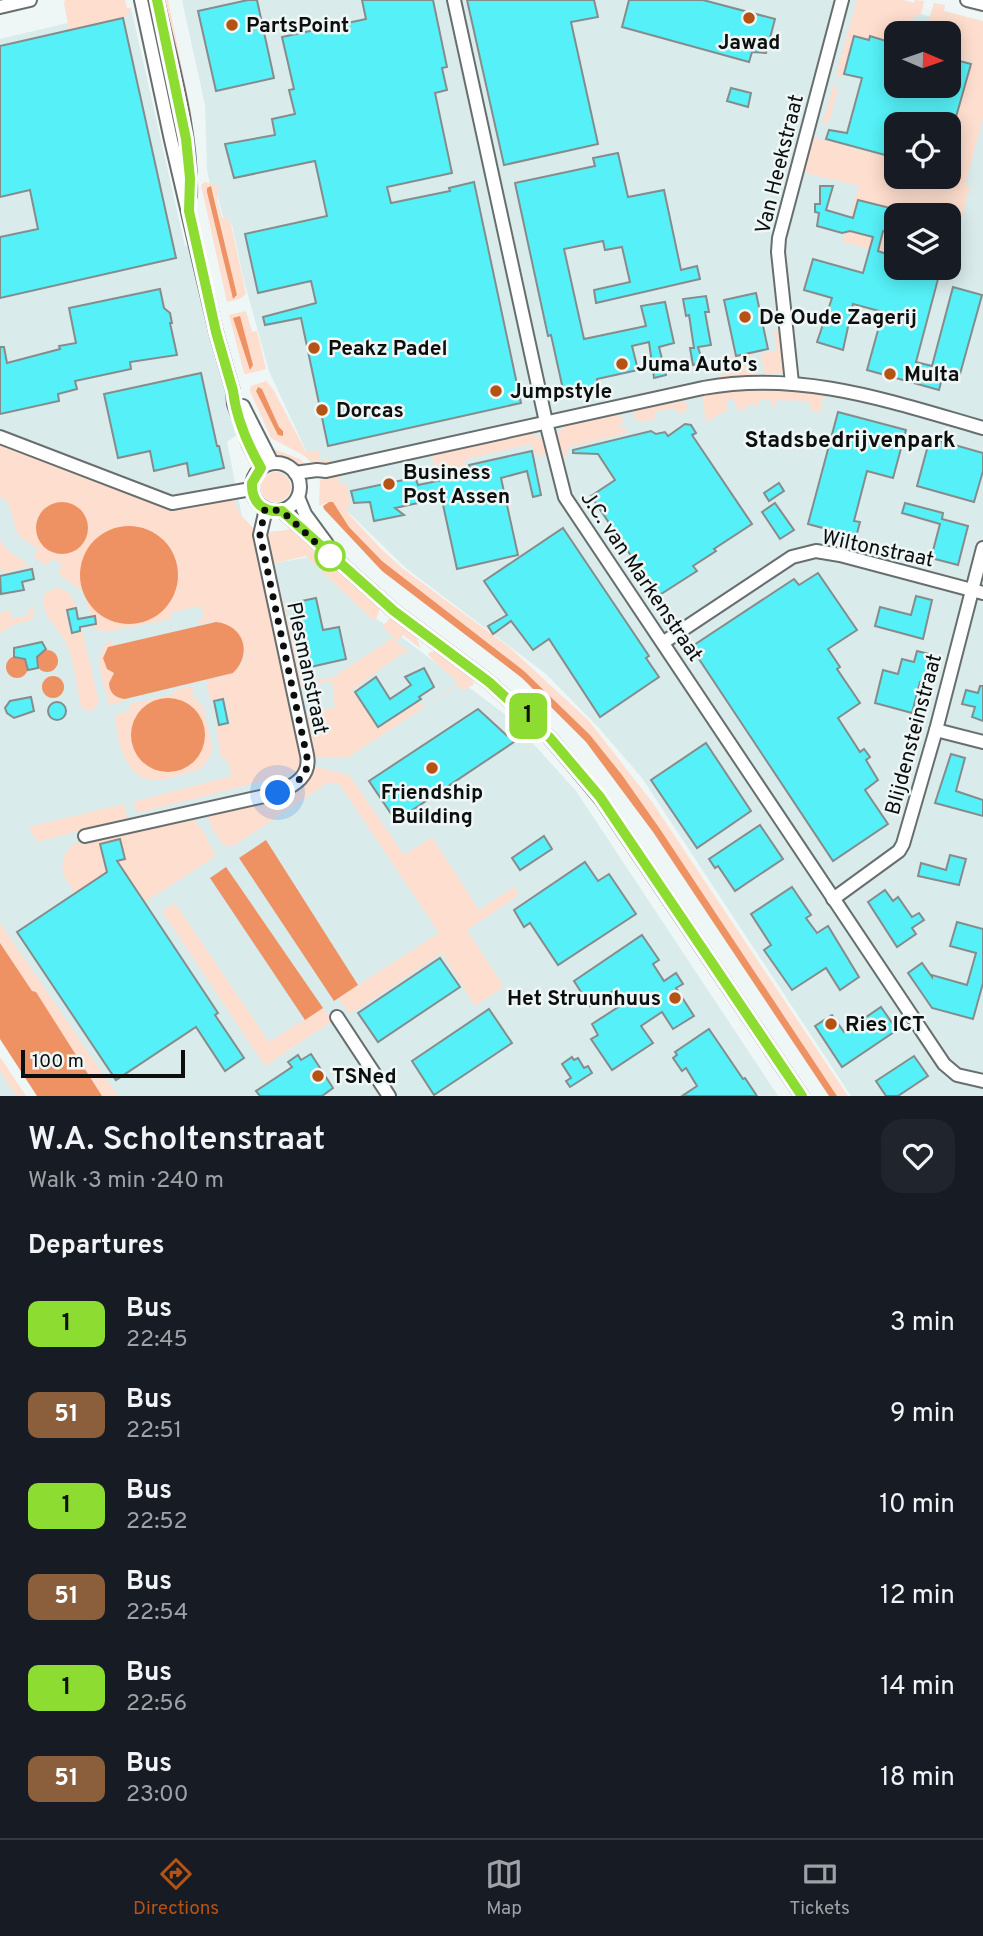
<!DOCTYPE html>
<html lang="en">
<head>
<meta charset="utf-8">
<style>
  :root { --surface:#171b24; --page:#20242c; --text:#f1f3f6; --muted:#9ea1a6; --line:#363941; --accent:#b55315 }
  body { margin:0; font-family:Overpass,sans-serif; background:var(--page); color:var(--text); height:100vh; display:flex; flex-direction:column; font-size:26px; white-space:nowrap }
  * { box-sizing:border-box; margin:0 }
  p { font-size:23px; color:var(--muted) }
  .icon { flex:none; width:38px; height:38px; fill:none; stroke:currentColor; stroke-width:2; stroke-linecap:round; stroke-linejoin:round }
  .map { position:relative; height:1096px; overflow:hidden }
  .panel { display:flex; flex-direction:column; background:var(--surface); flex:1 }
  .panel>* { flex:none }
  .badge { padding:0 14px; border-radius:10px; font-size:24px; line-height:46px }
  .needle { width:46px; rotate:92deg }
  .tools { position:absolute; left:884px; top:21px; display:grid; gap:14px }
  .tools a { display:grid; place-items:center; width:77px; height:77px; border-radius:14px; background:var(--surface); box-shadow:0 4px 18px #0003; font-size:35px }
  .scale { position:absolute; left:21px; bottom:18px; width:164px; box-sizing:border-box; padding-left:7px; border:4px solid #0d0f0f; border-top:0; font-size:19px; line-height:24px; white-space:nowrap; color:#0d0f0f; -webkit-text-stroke:5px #eef6f6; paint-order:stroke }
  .you { position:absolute; width:35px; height:35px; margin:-18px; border:5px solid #fff; border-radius:50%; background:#1a73e8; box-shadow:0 0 0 10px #1a73e833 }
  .map>.badge { position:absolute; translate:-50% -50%; box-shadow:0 0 0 4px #fff }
  h2 { padding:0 28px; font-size:26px; line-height:63px }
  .round { display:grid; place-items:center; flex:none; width:74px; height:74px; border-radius:21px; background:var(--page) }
  .overview { display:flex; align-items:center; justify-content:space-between; height:119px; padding:0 28px }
  h1 { font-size:33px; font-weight:600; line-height:52px }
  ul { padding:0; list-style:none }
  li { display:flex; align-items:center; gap:21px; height:91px; padding:0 28px }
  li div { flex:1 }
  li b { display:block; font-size:26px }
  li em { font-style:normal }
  li .badge { min-width:77px; font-weight:700; text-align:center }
  .menu { display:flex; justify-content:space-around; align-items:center; height:98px; border-top:2px solid var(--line); background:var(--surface); font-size:19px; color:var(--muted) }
  .menu a { display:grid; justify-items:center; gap:4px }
  .menu .current { color:var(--accent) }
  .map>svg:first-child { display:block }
  .built { fill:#daebec; fill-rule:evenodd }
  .green { fill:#fedece; fill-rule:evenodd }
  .water { fill:#ef9263 }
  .building { fill:#56f1f8; stroke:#858c8c; stroke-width:2 }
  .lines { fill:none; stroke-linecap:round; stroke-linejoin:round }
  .minor-casing { stroke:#686e6e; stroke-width:16 }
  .minor { stroke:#fff; stroke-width:12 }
  .line-casing { stroke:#fff; stroke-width:16 }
  .line { stroke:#8cdc32; stroke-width:10 }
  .walk { stroke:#0d0f0f; stroke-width:7; stroke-dasharray:0 12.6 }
  .poi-dot { fill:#b55315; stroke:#eef6f6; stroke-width:2.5 }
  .stop-dot { fill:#fff; stroke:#8cdc32; stroke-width:3.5 }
  .labels { text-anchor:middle; stroke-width:5; stroke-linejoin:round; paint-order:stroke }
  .poi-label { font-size:21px; font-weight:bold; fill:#0d0f0f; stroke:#eef6f6; text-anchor:start }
  .street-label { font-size:21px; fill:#0d0f0f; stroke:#eef6f6 }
  .neighbourhood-label { font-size:23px; font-weight:bold; fill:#0d0f0f; stroke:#eef6f6 }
</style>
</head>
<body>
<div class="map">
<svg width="983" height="1096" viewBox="0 0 983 1096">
  <rect width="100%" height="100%" fill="#eef6f6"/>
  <g class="built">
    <path d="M182 0H868L983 31V1096H851L642 778 599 728 546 674 407 569 346 510 307 453 269 371 243 277 232 224 223 217 217 193 211 189 207 170 205 105ZM896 33H948V86H896ZM896 124H948V177H896ZM896 215H948V268H896Z"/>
    <polygon points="131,8 185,246 191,246 220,373 242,431 227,442 252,567 309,557 357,604 510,718 576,791 778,1096 102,1096 0,943 0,39"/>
    <polygon points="0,1062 22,1096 0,1096"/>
  </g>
  <g class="green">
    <polygon points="65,0 125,0 127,8 130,8 131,11 123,18 69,30 64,3"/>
    <polygon points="144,0 149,0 173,110 182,132 184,171"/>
    <polygon points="165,0 168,0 191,112 193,146"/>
    <polygon points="854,0 903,0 914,3 915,0 924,1 921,14 903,24 905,32 896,33 896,39 892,42 870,36 868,39 853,35 841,79 836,74 857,1"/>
    <path d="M934 3 945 5 944 11 983 21V119L965 184 970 186 952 257 949 258 948 215H896V256L843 242 859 186C840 180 821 178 803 172L813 137 896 160V177H948L949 146 972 62 949 56 948 33H931L927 26Z"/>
    <polygon points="834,84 838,89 829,122 822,125"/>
    <path d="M205 182 219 186 217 200 222 218H227L231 224 246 294 240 299 227 302 201 185ZM213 190 237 295 233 299 207 192Z"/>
    <polygon points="193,191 211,273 207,273 190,193"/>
    <polygon points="246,311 252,332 257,331 266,369 246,374 244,373 229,315"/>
    <polygon points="780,330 782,331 786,367 782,373 765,375 760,354 777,350 774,331"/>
    <polygon points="753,354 758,375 720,378 720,376 724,375 721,356 736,355 737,357"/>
    <path d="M266 381 273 389 306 452 318 450 321 461 330 459 332 464 317 467 303 455 271 438 250 391 251 386ZM256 388 262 389 279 427 283 431 281 436 278 435Z"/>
    <polygon points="754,388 778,388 824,393 820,413 811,410 809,401 777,400 775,408 772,407 772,400 759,399 758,409 753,403 739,412 733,398 725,403 729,409 706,422 702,397 704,395"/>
    <path d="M681 400 688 404 685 412 678 413 674 408 654 412 656 418C647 420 639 425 633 416L636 410Z"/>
    <path d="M614 414 622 417 624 422 619 423 620 428 625 427 627 433 569 447 565 457 560 458C557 444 553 433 567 425Z"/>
    <polygon points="532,433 544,440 548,454 538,457 531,444 466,459 466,474 437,481 432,456 434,454"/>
    <path d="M2 444 166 506 233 498 240 514 253 528 299 747 300 768 294 773 138 813 133 802 232 776 228 762 221 757 216 727 231 724 225 697 210 700 206 680C223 677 239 674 245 655L216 622 199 623 198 620 204 619 201 606 172 612 170 619 106 632 95 629 85 598C105 629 148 634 169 601 174 593 179 585 178 576 177 568 171 558 167 551 161 538 151 527 135 527 122 527 103 539 90 545L81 566 82 591 58 574 62 565 52 558 47 566 34 557 38 549 18 535 7 500 4 501 0 496V445ZM58 503 73 552C58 556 42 548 37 533L47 507Z"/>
    <path d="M271 448 300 459 308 467C296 466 278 457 271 448Z"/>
    <circle cx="276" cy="487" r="15"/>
    <polygon points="338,475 340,484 346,483 351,506 346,508 348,513 382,550 402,568 509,647 589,721 652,802 848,1096 837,1096 660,829 622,775 590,735 524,671 382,561 349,527 338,509 328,502 319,506 320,480"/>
    <path d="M292 528 326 559 328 558 380 608 378 615 374 621 306 556 275 563 277 576 272 575 264 534C272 529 283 533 292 528Z"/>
    <polygon points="0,540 6,549 30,566 2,573 0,566"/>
    <path d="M280 587 302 683 334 677 394 637 382 627 389 619C402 620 419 635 420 648L403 635 396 642 409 652 407 655 404 652 352 690 378 729 420 702 424 707 458 683 428 655 430 652 438 651 470 675 474 684 463 691 458 685 347 758 313 757 304 714 335 707 332 681 298 688 277 588Z"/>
    <path d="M57 588C69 589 73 597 76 607L65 610 70 634 82 631 99 702 95 709 87 711 81 706C77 688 74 657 65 641 56 625 37 611 46 592Z"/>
    <polygon points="33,606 34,619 13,625 0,633 0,613 10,610 12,619 30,615 29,608"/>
    <path d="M112 640 113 646 105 649 103 658 107 669 114 673C104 690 113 695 126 701L109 705C105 685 89 651 112 640Z"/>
    <path d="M192 686 194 700 198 699 200 705H203L213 752 210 753 211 756 208 757V760L202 765 203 768C188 772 170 780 154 780 125 780 115 737 116 715L130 711 129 704 174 694V690ZM147 703 196 711 203 723 205 742 133 750 132 727Z"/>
    <polygon points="316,767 349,775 404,855 432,837 479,910 514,887 519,895 467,930 504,987 475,1006 442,953 350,1014 338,998 439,933 340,785 329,782 235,845 223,845 211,826 208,817 220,811 280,798"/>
    <polygon points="124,804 127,818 37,842 29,827"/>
    <path d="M191 817 203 831 215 854 213 858 151 898 98 926 65 878C59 862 64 849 79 841Z"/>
    <polygon points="175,903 269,1042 323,1008 332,1021 265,1066 162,911"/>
    <polygon points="0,923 118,1096 102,1096 36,993 32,992 0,943"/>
    <polygon points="0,1057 26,1096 16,1096 0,1071"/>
  </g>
  <g class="water">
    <polygon points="211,186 237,295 233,299 207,192 207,188"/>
    <polygon points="240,316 253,365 250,370 234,321 233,318"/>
    <polygon points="258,387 262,389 279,427 283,431 283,436 278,435 256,391"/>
    <polygon points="329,502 333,502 349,527 382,561 524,671 590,735 622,775 660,829 837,1096 829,1096 653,832 586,742 522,678 382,571 324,509 323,506"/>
    <circle cx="62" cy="528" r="26"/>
    <circle cx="129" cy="575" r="49"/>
    <path d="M216 622C244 625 253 654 233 673L125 699C116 698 109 693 109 683L114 673 107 669 103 658 108 647Z"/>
    <circle cx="47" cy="661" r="11"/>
    <circle cx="17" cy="667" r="11"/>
    <circle cx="53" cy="687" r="11"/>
    <circle cx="168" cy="735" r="37"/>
    <polygon points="266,840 358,985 334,1001 239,858"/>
    <polygon points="226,867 323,1008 305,1020 210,878"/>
    <polygon points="0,943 32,991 36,992 102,1096 37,1096 0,1039"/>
  </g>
  <g class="building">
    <polygon points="248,0 257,0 274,78 216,91 198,11"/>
    <polygon points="362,0 433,0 447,67 442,68 447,90 435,93 452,173 387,187 391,203 450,191 449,188 474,182 521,403 328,446 301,318 265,325 263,317 316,303 311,281 258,293 245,234 327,216 315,161 234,178 225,144 275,135 272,119 295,114 289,90 294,89 282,37 366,19"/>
    <polygon points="467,0 594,0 598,17 571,22 598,144 504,165"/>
    <polygon points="629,0 703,0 775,19 766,53 752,52 749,62 622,27"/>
    <polygon points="123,18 176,258 0,298 0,237 38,229 30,190 0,197 0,46"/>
    <polygon points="854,36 869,40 870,36 896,44 896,86 948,86 948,58 971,64 954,124 896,124 896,158 826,139 829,130 847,133 862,78 844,74"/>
    <polygon points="731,88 751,93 748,107 727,101"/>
    <polygon points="618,153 628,197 664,190 681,270 697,266 700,279 596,303 594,290 630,282 622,247 605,250 603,241 564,249 584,339 646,326 641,306 665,302 674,343 659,347 666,375 654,378 649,342 632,346 638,370 597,379 599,387 564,394 551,335 548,336 515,183 595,166 593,158"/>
    <polygon points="820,186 833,186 826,210 853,218 858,200 890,208 886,221 896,224 896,235 883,231 878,251 895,257 893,267 938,279 916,362 932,366 953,287 982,295 960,374 944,370 939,390 867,370 883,312 853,304 843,350 817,342 832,298 804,290 813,259 863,273 873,237 850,231 842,233 817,226 819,213 815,212 815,204 820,204"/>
    <polygon points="160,289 164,308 170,313 172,323 170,323 177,355 130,362 131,369 75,381 77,389 58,394 59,401 0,414 0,347 4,347 7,363 60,349 59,346 76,343 69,308"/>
    <polygon points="756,293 768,349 736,356 724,300"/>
    <polygon points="706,296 709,312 705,312 711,345 698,347 703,363 693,365 690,348 694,348 689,315 686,316 683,299"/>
    <polygon points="201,373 217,446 219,446 224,468 189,476 187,463 154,471 150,451 118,458 104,394"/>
    <polygon points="838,412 906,430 893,478 867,471 854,521 860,522 856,537 808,524"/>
    <polygon points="685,424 691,425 696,433 692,435 752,524 714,549 716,551 693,566 697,571 658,596 591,496 615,480 598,454 573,453 573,450 651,431 656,434 665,432 668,436"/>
    <polygon points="930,438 983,453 983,471 974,502 917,486"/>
    <polygon points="532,451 541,495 533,497 527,471 501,478 518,555 457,569 440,491 432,500 395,508 404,515 374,521 370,502 354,503 351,491 408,479 416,479 418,485 437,481 471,473 469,465"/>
    <polygon points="779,483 784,491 769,501 764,493"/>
    <polygon points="775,503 794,530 780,539 762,512"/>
    <polygon points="905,503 943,513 942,519 968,526 958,565 931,558 940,524 902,513"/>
    <polygon points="563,528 649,656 646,658 659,677 600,717 549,639 533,650 511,621 493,634 488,626 507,615 484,581"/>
    <polygon points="32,569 34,579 22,582 24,590 1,594 0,576"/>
    <polygon points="818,573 857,630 828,649 840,667 837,669 860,703 838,718 860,752 864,749 870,757 866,760 878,780 865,790 888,824 833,861 691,647 794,579 799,585"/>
    <polygon points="916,596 932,600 923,639 875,626 880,607 911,615"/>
    <polygon points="316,598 323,630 339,627 346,659 306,668 292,603"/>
    <polygon points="76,608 78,619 95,616 96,624 80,627 80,631 72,633 67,610"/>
    <polygon points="42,642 46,649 37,657 38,668 28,670 25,659 14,657 14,648"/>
    <polygon points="917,651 933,655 926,679 920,682 912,713 875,703 883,670 898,674 902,659 914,662"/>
    <polygon points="424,668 434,687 419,697 421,699 378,727 355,692 376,677 390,699 411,685 405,677"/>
    <polygon points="980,686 983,686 983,721 972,717 975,707 962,704 966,690 978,693"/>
    <polygon points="31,697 34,711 14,718 7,713 5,708 10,701"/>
    <polygon points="223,699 228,723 219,725 214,701"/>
    <circle cx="57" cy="711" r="9"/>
    <polygon points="478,709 514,742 396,821 369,781"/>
    <polygon points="706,743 751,811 697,848 651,780"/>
    <polygon points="951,754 965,758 956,791 983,800 983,816 935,803"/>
    <polygon points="760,825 783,859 735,891 718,866 715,868 709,859"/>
    <polygon points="544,836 552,849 520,870 512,858"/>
    <polygon points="120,839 125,859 117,861 218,1013 215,1015 244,1058 225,1071 196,1027 116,1080 17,932 107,872 100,844"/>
    <polygon points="950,855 966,859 959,885 918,876 921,863 946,870"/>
    <polygon points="585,862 598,881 609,874 636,914 558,965 530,923 524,927 514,910"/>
    <polygon points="792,887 811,915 806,918 817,933 828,926 859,977 840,990 826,968 792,990 764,950 771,945 751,914"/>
    <polygon points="885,890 893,901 898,897 912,917 919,913 924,920 912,928 916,934 897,947 868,902"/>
    <polygon points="957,922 983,929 983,983 973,1019 932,1008 908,973 922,963 932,977 932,975 967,985 976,953 950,946"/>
    <polygon points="642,935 659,960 653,964 664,981 676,973 683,984 676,988 694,1016 673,1029 662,1012 641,1026 653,1043 612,1070 591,1039 598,1035 592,1024 626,1002 616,989 590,1006 574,981"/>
    <polygon points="440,958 460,987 378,1042 358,1013"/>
    <polygon points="881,1007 897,1030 842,1067 815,1026 832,1015 844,1032"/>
    <polygon points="489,1009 512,1043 434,1095 412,1061"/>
    <polygon points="709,1029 743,1079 745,1078 757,1096 682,1096 697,1086 686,1068 682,1071 673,1058 677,1055 675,1052"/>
    <polygon points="311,1054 333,1088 322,1096 260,1096 256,1091 292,1067 288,1062 298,1055 301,1060"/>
    <polygon points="914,1056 928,1076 898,1096 886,1096 876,1081"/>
    <polygon points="572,1057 574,1060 578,1058 584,1068 588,1066 592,1073 570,1087 566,1081 571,1078 562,1064"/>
  </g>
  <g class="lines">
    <g class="minor-casing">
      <g id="minor">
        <polyline points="141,0 171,140 216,332 233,391 234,404 249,445 261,468"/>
        <path d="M157 0C171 64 192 131 190 196"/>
        <polyline points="454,0 546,422 565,497 944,1064 957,1075 983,1081"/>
        <polyline points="967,0 983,4"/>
        <polyline points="0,7 30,0"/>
        <polyline points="792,383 778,252 779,238 842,0"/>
        <polyline points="243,406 272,463"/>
        <polyline points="0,437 172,503 251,489"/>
        <circle cx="276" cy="487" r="24"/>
        <path d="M295 473 317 470 326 471 703 388C801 370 889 401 983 428"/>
        <polyline points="298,497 305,514 327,544"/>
        <polyline points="282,511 394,611 489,682 550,738 601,799 802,1096"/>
        <polyline points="664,642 792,557 816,551 840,555 983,593"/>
        <polyline points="936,730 983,742"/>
        <path d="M85 836 278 793C295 785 311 776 307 755L260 535 266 509"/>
        <polyline points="833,899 899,851 903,844 936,730 983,548"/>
        <polyline points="337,1017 389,1096"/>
      </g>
    </g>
    <use href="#minor" class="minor"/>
  </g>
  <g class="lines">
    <g class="line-casing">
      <path id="line" d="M157 0 186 139 190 178 189 211 216 332 233 391C236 417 248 445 261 468L252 483C251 502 263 513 282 511L394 611 489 682 550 738 600 797 802 1096"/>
    </g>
    <use href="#line" class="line"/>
    <path class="walk" d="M278 793C292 786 306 779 308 762L260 535 265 509 282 511 330 556"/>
  </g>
  <g class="poi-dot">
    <circle cx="749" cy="18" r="7"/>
    <circle cx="232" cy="25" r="7"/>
    <circle cx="745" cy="317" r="7"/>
    <circle cx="314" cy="348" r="7"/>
    <circle cx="622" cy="364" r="7"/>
    <circle cx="890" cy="374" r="7"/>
    <circle cx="496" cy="391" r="7"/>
    <circle cx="322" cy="410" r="7"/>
    <circle cx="389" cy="484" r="7"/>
    <circle cx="432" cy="768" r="7"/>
    <circle cx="675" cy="998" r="7"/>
    <circle cx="831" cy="1024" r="7"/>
    <circle cx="318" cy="1076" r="7"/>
  </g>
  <circle class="stop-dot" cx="330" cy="556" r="14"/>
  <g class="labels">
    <g class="poi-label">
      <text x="246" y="32">PartsPoint</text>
      <text x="749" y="49" text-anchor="middle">Jawad</text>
      <text x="759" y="324">De Oude Zagerij</text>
      <text x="328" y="355">Peakz Padel</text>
      <text x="636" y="371">Juma Auto's</text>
      <text x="904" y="381">Multa</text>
      <text x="510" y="398">Jumpstyle</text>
      <text x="336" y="417">Dorcas</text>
      <text x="403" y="479">Business<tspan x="403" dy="24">Post Assen</tspan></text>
      <text x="432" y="799" text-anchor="middle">Friendship<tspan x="432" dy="24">Building</tspan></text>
      <text x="661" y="1005" text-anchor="end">Het Struunhuus</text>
      <text x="845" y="1031">Ries ICT</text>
      <text x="332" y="1083">TSNed</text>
    </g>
    <g class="street-label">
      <text transform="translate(779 164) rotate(-76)" y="7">Van Heekstraat</text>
      <text transform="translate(878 548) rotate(12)" y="7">Wiltonstraat</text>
      <text transform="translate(642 576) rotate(56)" y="7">J.C. van Markenstraat</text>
      <text transform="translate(308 668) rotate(78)" y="7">Plesmanstraat</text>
      <text transform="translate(913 734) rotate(-75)" y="7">Blijdensteinstraat</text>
    </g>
    <g class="neighbourhood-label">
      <text x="850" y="447">Stadsbedrijvenpark</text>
    </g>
  </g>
</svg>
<div class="tools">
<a><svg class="needle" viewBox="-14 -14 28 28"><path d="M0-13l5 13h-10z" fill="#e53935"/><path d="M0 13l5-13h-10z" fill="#9ea1a6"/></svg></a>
<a><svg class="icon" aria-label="locate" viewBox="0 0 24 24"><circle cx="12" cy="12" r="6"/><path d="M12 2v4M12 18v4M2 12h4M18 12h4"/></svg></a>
<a><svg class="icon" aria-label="layers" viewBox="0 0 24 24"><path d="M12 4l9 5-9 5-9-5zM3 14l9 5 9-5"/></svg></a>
</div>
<div class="scale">100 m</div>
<div class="you" style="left:278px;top:793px"></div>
<b class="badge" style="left:528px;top:716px;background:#8cdc32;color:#111">1</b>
</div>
<section class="panel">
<div class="overview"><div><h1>W.A. Scholtenstraat</h1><p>Walk · 3 min · 240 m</p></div><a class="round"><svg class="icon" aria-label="heart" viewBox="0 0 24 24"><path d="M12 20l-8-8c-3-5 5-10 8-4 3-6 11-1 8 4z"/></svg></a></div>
<h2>Departures</h2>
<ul>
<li><span class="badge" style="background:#8cdc32;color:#111">1</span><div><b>Bus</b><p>22:45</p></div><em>3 min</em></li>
<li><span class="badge" style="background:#8b5e3c;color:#fff">51</span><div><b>Bus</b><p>22:51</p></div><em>9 min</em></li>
<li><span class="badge" style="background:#8cdc32;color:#111">1</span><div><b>Bus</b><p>22:52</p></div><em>10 min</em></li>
<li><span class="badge" style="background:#8b5e3c;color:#fff">51</span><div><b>Bus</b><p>22:54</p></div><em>12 min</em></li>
<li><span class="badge" style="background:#8cdc32;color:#111">1</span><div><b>Bus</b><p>22:56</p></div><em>14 min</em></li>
<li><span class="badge" style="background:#8b5e3c;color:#fff">51</span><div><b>Bus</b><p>23:00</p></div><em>18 min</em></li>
</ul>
</section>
<nav class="menu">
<a class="current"><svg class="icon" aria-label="directions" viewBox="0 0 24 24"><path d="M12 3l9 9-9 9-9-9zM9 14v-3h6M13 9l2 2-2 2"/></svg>Directions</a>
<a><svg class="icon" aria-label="map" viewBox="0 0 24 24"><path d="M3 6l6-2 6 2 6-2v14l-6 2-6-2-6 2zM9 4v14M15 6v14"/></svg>Map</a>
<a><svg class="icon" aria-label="tickets" viewBox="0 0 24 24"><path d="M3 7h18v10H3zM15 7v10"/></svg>Tickets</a>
</nav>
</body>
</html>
